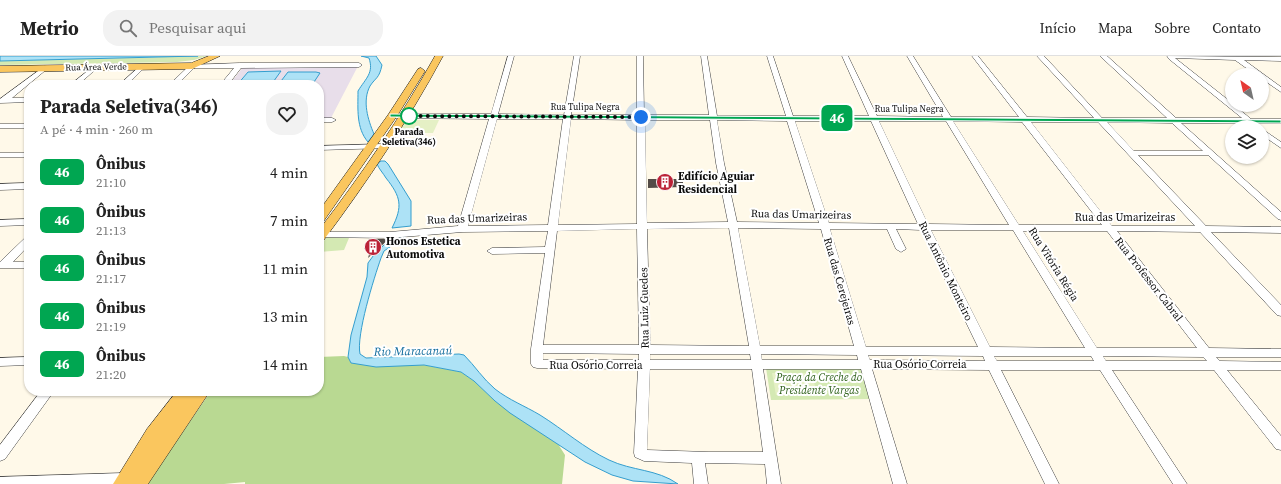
<!DOCTYPE html>
<html lang="pt">
<head>
<meta charset="utf-8">
<style>
  :root { --surface:#fff; --page:#f2f2f2; --text:#222; --muted:#767676; --line:#e0e0e0 }
  body { margin:0; font-family:"Source Serif 4",serif; background:var(--page); color:var(--text); height:100vh; display:flex; flex-direction:column; font-size:15px; white-space:nowrap }
  * { box-sizing:border-box; margin:0 }
  p { font-size:13px; color:var(--muted) }
  .icon { flex:none; width:22px; height:22px; fill:none; stroke:currentColor; stroke-width:2; stroke-linecap:round; stroke-linejoin:round }
  .map { position:relative; flex:1; overflow:hidden }
  .drawer { position:absolute; left:24px; top:24px; width:300px; height:316px; display:flex; flex-direction:column; background:var(--surface); border-radius:16px; box-shadow:0 1px 3px #0004 }
  .drawer>* { flex:none }
  .badge { padding:0 8px; border-radius:6px; font-size:14px; line-height:26px }
  .needle { width:26px; rotate:326deg }
  .controls { position:absolute; left:1225px; top:12px; display:grid; gap:8px }
  .controls a { display:grid; place-items:center; width:44px; height:44px; border-radius:50%; background:var(--surface); box-shadow:0 1px 3px #0004; font-size:20px }
  .you { position:absolute; width:20px; height:20px; margin:-10px; border:3px solid #fff; border-radius:50%; background:#1a73e8; box-shadow:0 0 0 6px #1a73e833 }
  .map>.badge { position:absolute; translate:-50% -50%; box-shadow:0 0 0 2px #fff }
  .round { display:grid; place-items:center; flex:none; width:42px; height:42px; border-radius:16px; background:var(--page) }
  .summary { display:flex; align-items:center; justify-content:space-between; height:68px; padding:0 16px }
  h1 { font-size:19px; font-weight:700; line-height:30px }
  ul { padding:0; list-style:none }
  li { display:flex; align-items:center; gap:12px; height:48px; padding:0 16px }
  li div { flex:1 }
  li b { display:block; font-size:15px }
  li em { font-style:normal }
  li .badge { min-width:44px; font-weight:700; text-align:center }
  header { display:flex; align-items:center; gap:24px; box-sizing:border-box; height:56px; padding:0 20px; background:var(--surface); border-bottom:1px solid var(--line) }
  header strong { font-size:19px }
  nav { display:flex; gap:22px; margin-inline-start:auto; font-size:14px }
  .search { width:280px; height:36px; background:var(--page); display:flex; align-items:center; gap:10px; box-sizing:border-box; padding:0 14px; border-radius:16px; color:var(--muted); font-size:15px }
  .map>svg:first-child { display:block }
  .industrial { fill:#e8deea }
  .green { fill:#d4e9b3 }
  .forest { fill:#b9d992 }
  .pitch { fill:#e5f0c5 }
  .water { fill:#ade2f6; stroke:#349ece }
  .building { fill:#534b47 }
  .lines { fill:none; stroke-linecap:round; stroke-linejoin:round }
  .minor-casing { stroke:#3e3e3e; stroke-width:1 }
  .major-casing { stroke:#1c1c1c; stroke-width:1 }
  .minor { fill:#fff; fill-rule:evenodd }
  .major { fill:#fac65e; fill-rule:evenodd }
  .line { fill:#00a651; stroke:#fff }
  .walk { stroke:#0b0b0b; stroke-width:4; stroke-dasharray:0 7.2 }
  .stop-dot { fill:#fff; stroke:#00a651; stroke-width:2 }
  .labels { text-anchor:middle; stroke-width:4; stroke-linejoin:round; paint-order:stroke }
  .far-street-label { font-size:9px; fill:#0b0b0b; stroke:#fff }
  .far-stop-label { font-size:9px; font-weight:bold; fill:#0b0b0b; stroke:#fff }
  .poi-label { font-size:11px; font-weight:bold; fill:#0b0b0b; stroke:#fff; text-anchor:start }
  .street-label { font-size:11px; fill:#0b0b0b; stroke:#fff }
  .park-label { font-size:11px; font-style:italic; fill:#30621c; stroke:#fff }
  .water-label { font-size:12px; font-style:italic; fill:#146d9d; stroke:#fff }
</style>
</head>
<body>
<header>
<strong>Metrio</strong>
<div class="search"><svg class="icon" aria-label="search" viewBox="0 0 24 24"><circle cx="10" cy="10" r="6"/><path d="M15 15l6 6"/></svg>Pesquisar aqui</div>
<nav><a>Início</a><a>Mapa</a><a>Sobre</a><a>Contato</a></nav>
</header>
<div class="map">
<svg width="1281" height="428" viewBox="0 0 1281 428">
  <rect width="100%" height="100%" fill="#fff9e9"/>
  <polygon class="industrial" points="358,10 331,62 319,62 319,29 229,29 243,11"/>
  <g class="green">
    <polygon points="207,0 194,4 177,6 0,9 0,5"/>
    <polygon points="327,181 349,182 344,194 319,196 319,191"/>
    <polygon points="864,311 872,343 771,344 766,312"/>
  </g>
  <polygon class="forest" points="344,300 348,301 351,307 361,308 424,309 461,316 474,325 495,345 558,388 565,399 562,428 245,428 245,426 224,428 147,428 211,335 319,335 319,301"/>
  <g class="pitch">
    <polygon points="404,64 439,64 433,77 397,77"/>
    <polygon points="772,317 812,317 817,339 776,339"/>
  </g>
  <g class="water">
    <polygon points="0,0 198,0 0,5"/>
    <path d="M361 0H376L382 9C379 23 376 21 370 30 362 45 368 64 374 78L368 86C356 72 358 53 358 35 366 22 374 17 369 2Z"/>
    <polygon points="281,15 271,29 237,29 248,16"/>
    <polygon points="288,16 316,16 320,17 312,29 278,29"/>
    <path d="M381 105H385L388 108 411 145V170L392 172C403 150 401 141 386 122 383 117 379 113 377 108Z"/>
    <path d="M406 180 384 195 381 202C374 222 356 279 360 298L366 302 459 298 464 299C475 310 483 323 495 333 509 344 525 350 540 359 564 374 584 392 609 404 632 415 657 413 678 428L633 425 612 419 585 406 510 357 495 345 474 325 461 316 424 309 376 311 351 307 348 301 351 279 367 221 368 207 376 196 392 182Z"/>
  </g>
  <g class="building">
    <polygon points="648,123 683,123 683,131 648,132"/>
    <polygon points="369,183 389,183 368,202 371,192 364,193"/>
  </g>
  <g class="lines">
    <g class="minor-casing">
      <g id="minor">
        <path d="M508 0H514L498 58 564 59 574 0H580L571 59H637V0H643L644 59H709L701 0H707L717 60H786L767 0H773L793 60H869L842 0H848L877 60 943 61 907 0H913L951 61H1019L972 0H978L1027 61 1094 62 1037 0H1044L1102 62H1167L1100 0H1107L1176 62H1242L1169 3 1167 0 1281 1V5L1244 4 1281 31V36L1262 23V19H1256L1235 4 1175 2 1232 47V49H1234L1251 63H1281V67H1181L1281 156V164L1278 163 1208 99H1138L1206 170 1281 171V177L1211 176 1281 249V260L1277 259 1200 176 1117 175 1209 292 1281 293V301H1216L1220 305 1281 306V314H1227L1281 380V394L1276 393 1214 314H1112L1187 428H1173L1100 314H1001L1059 428H1045L989 314 872 313 907 428H893L861 313H763L781 428H767L765 408 705 407 708 428H694L692 407 644 405 635 401 634 397 638 313 537 312 533 311 531 308V293L545 197 492 198 487 195 492 192 545 191 548 175 462 176 390 182 319 181V177L322 176H390L458 170 489 63 392 62 388 60 392 58H491ZM497 63H563L548 169 468 170ZM571 63 637 64V168L558 169ZM645 64H710L716 107 728 166 647 167ZM717 64 787 65 819 167 737 166 724 107ZM795 65H871L918 168 829 167ZM879 65H946L1009 169 928 168ZM953 65 1022 66 1102 169H1019ZM1031 66H1098L1195 170H1112ZM1107 66 1172 67 1203 95H1134ZM729 172 749 290 650 289 647 173ZM738 172 821 173 854 290H760ZM637 173 639 289H543L557 175ZM830 173H887L896 193 901 196 906 193 896 173 921 174 978 291H866ZM931 174H1013L1085 292 990 291ZM1023 175H1107L1197 292H1097ZM543 297 639 298V304H543ZM650 298H750L751 304H650ZM761 298 857 299 858 304H762ZM868 299 983 300 985 305 870 304ZM994 300H1091L1094 305H997ZM1103 300 1203 301 1207 305H1106ZM650 313H752L763 396H708L647 394Z"/>
        <polygon points="240,7 359,7 362,9 359,11 241,12 228,29 220,29 234,12 194,12 177,29 169,29 190,9"/>
        <polygon points="45,10 47,11 47,13 12,42 29,42 29,46 0,47 0,43"/>
        <polygon points="94,10 96,11 96,13 78,29 70,29"/>
        <polygon points="140,10 145,11 127,29 119,29"/>
        <polygon points="319,62 332,62 336,64 332,66 319,66"/>
        <rect x="0" y="68" width="29" height="4"/>
        <polygon points="1262,73 1281,86 1281,92 1262,79"/>
        <polygon points="384,88 388,90 387,92 319,94 319,90"/>
        <rect x="0" y="97" width="29" height="4"/>
        <polygon points="29,127 29,133 0,134 0,128"/>
        <polygon points="29,163 29,169 0,170 0,164"/>
        <polygon points="29,180 29,189 13,206 29,206 29,212 0,212 0,206 26,181"/>
        <polygon points="29,301 29,309 0,310 0,302"/>
        <polygon points="41,335 54,335 5,403 0,405 0,389"/>
        <polygon points="125,417 130,419 132,423 127,428 0,428 0,421"/>
      </g>
    </g>
    <g class="major-casing">
      <g id="major">
        <polygon points="209,0 220,0 192,13 0,16 0,10 191,7"/>
        <path d="M435 0H443C408 65 367 126 323 185L319 186V174C362 118 401 61 435 0Z"/>
        <polygon points="421,12 425,15 397,60 323,166 319,167 319,155 388,59 418,13"/>
        <polygon points="177,335 210,335 148,428 113,428 147,373"/>
      </g>
    </g>
    <use href="#minor" class="minor"/>
    <use href="#major" class="major"/>
  </g>
  <polygon class="line" points="390,58 1281,64 1281,67 392,61 390,61"/>
  <g class="lines">
    <polyline class="walk" points="409,60 404,60 641,61"/>
  </g>
  <defs>
    <g id="building-disc" transform="scale(0.9)"><circle r="9.5" fill="#bb2237" stroke="#fff"/><path d="M-4-6H4V6H1V3H-1V6H-4ZM-2.5-4.3h1.7v1.8h-1.7ZM.8-4.3h1.7v1.8H.8ZM-2.5-1h1.7V.8h-1.7ZM.8-1h1.7V.8H.8Z" fill="#fff"/></g>
  </defs>
  <g fill-rule="evenodd">
    <use href="#building-disc" x="665" y="126"/>
    <use href="#building-disc" x="373" y="191"/>
  </g>
  <circle class="stop-dot" cx="409" cy="60" r="8"/>
  <g class="labels">
    <g class="far-street-label">
      <text transform="translate(96 11) rotate(-1)" y="3">Rua Área Verde</text>
      <text x="585" y="54">Rua Tulipa Negra</text>
      <text x="909" y="56">Rua Tulipa Negra</text>
    </g>
    <g class="far-stop-label">
      <text x="409" y="79">Parada<tspan x="409" dy="10">Seletiva(346)</tspan></text>
    </g>
    <g class="poi-label">
      <text x="678" y="124">Edifício Aguiar<tspan x="678" dy="13">Residencial</tspan></text>
      <text x="386" y="189">Honos Estetica<tspan x="386" dy="13">Automotiva</tspan></text>
    </g>
    <g class="street-label">
      <text transform="translate(801 158) rotate(1)" y="4">Rua das Umarizeiras</text>
      <text x="1125" y="165">Rua das Umarizeiras</text>
      <text transform="translate(477 162) rotate(-2)" y="4">Rua das Umarizeiras</text>
      <text transform="translate(1054 208) rotate(58)" y="4">Rua Vitória Régia</text>
      <text transform="translate(946 215) rotate(64)" y="4">Rua Antônio Monteiro</text>
      <text transform="translate(1149 223) rotate(52)" y="4">Rua Professor Cabral</text>
      <text transform="translate(840 225) rotate(74)" y="4">Rua das Cerejeiras</text>
      <text transform="translate(644 252) rotate(-91)" y="4">Rua Luiz Guedes</text>
      <text x="920" y="312">Rua Osório Correia</text>
      <text x="596" y="313">Rua Osório Correia</text>
    </g>
    <g class="park-label">
      <text x="819" y="325">Praça da Creche do<tspan x="819" dy="13">Presidente Vargas</tspan></text>
    </g>
    <g class="water-label">
      <text transform="translate(413 295) rotate(-1)" y="4">Rio Maracanaú</text>
    </g>
  </g>
</svg>
<div class="controls">
<a><svg class="needle" viewBox="-14 -14 28 28"><path d="M0-13l5 13h-10z" fill="#e53935"/><path d="M0 13l5-13h-10z" fill="#767676"/></svg></a>
<a><svg class="icon" aria-label="layers" viewBox="0 0 24 24"><path d="M12 4l9 5-9 5-9-5zM3 14l9 5 9-5"/></svg></a>
</div>
<div class="you" style="left:641px;top:61px"></div>
<b class="badge" style="left:837px;top:62px;background:#00a651;color:#fff">46</b>
<section class="drawer">
<div class="summary"><div><h1>Parada Seletiva(346)</h1><p>A pé · 4 min · 260 m</p></div><a class="round"><svg class="icon" aria-label="heart" viewBox="0 0 24 24"><path d="M12 20l-8-8c-3-5 5-10 8-4 3-6 11-1 8 4z"/></svg></a></div>
<ul>
<li><span class="badge" style="background:#00a651;color:#fff">46</span><div><b>Ônibus</b><p>21:10</p></div><em>4 min</em></li>
<li><span class="badge" style="background:#00a651;color:#fff">46</span><div><b>Ônibus</b><p>21:13</p></div><em>7 min</em></li>
<li><span class="badge" style="background:#00a651;color:#fff">46</span><div><b>Ônibus</b><p>21:17</p></div><em>11 min</em></li>
<li><span class="badge" style="background:#00a651;color:#fff">46</span><div><b>Ônibus</b><p>21:19</p></div><em>13 min</em></li>
<li><span class="badge" style="background:#00a651;color:#fff">46</span><div><b>Ônibus</b><p>21:20</p></div><em>14 min</em></li>
</ul>
</section>
</div>
</body>
</html>
